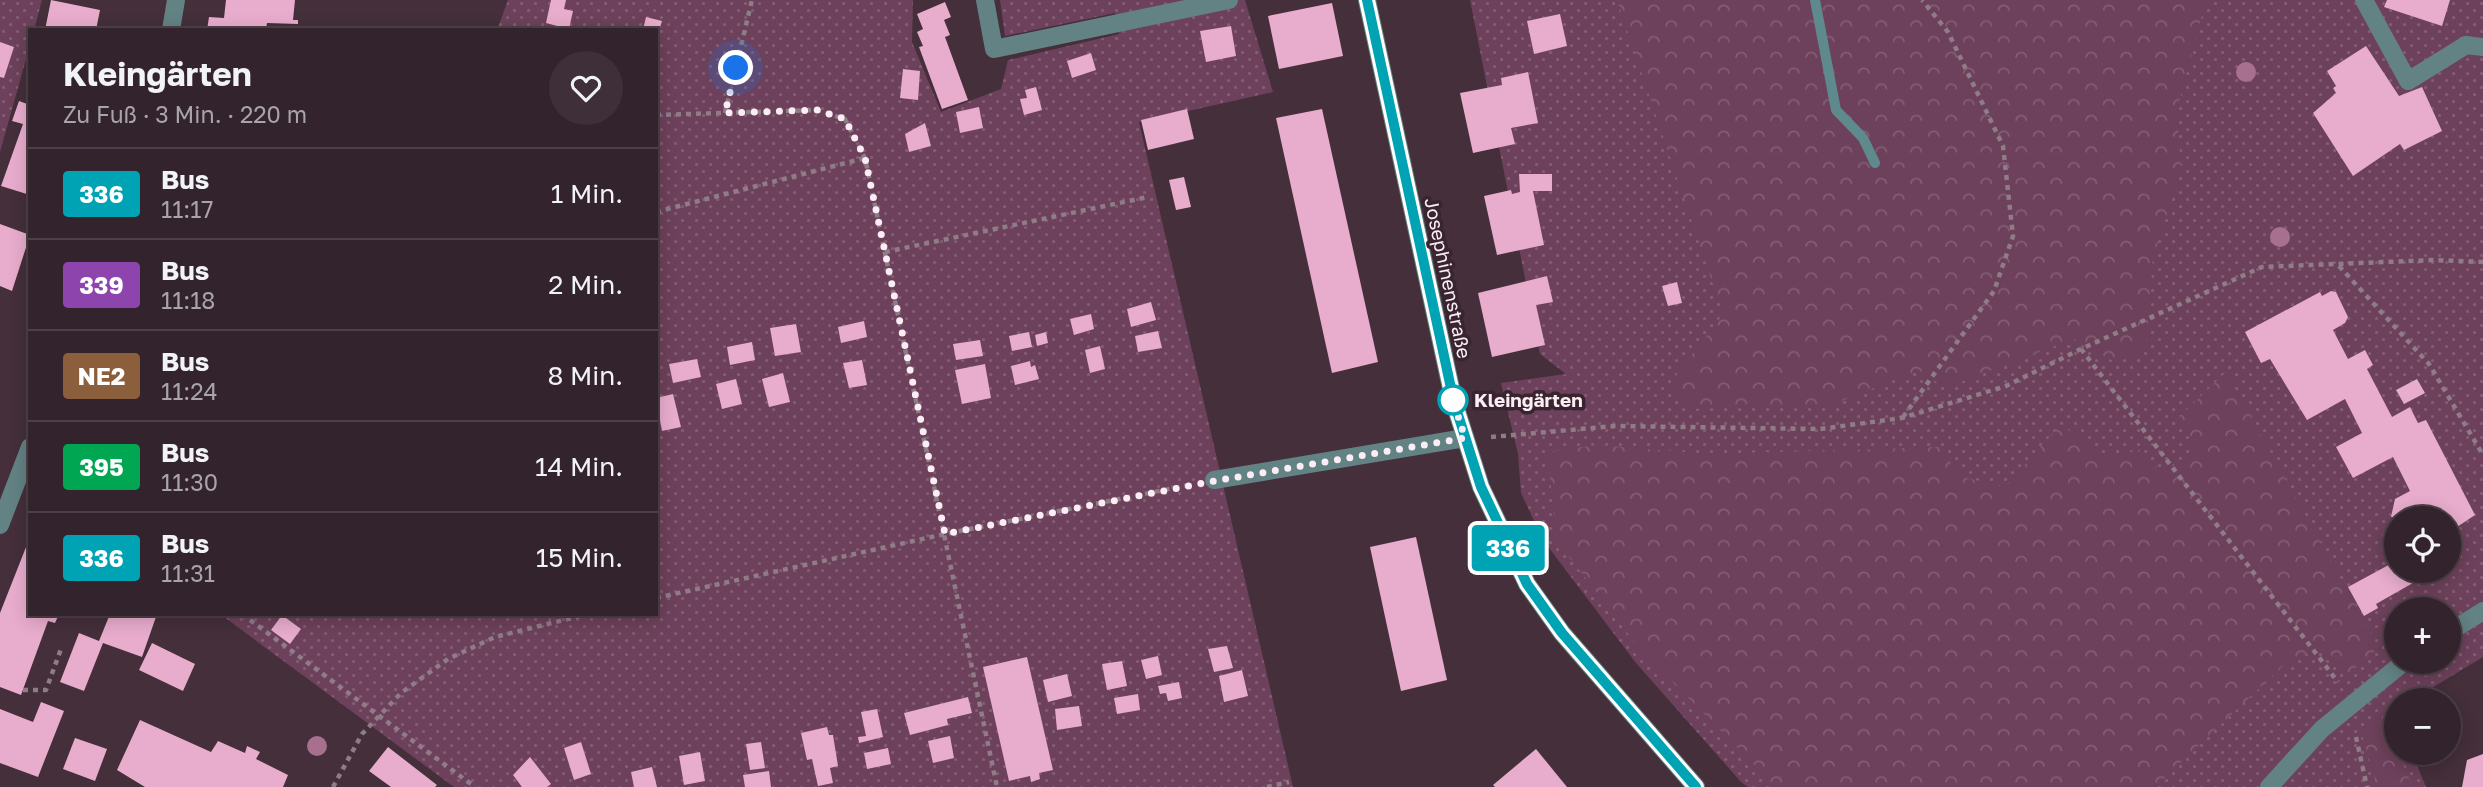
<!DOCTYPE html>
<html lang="de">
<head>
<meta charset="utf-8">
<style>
  :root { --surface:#33232c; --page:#3e2f38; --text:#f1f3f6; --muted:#a9a4a9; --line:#4e4048 }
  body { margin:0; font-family:"Golos Text",sans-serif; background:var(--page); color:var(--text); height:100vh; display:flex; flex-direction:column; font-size:26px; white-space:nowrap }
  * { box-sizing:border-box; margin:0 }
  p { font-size:23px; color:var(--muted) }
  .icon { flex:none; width:38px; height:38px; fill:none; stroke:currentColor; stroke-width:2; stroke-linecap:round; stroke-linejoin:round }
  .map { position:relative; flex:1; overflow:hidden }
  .sheet { position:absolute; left:28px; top:28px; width:630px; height:588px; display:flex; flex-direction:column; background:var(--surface); border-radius:0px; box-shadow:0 4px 18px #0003,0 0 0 2px var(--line) }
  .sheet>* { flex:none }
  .badge { padding:0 14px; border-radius:5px; font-size:24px; line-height:46px }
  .fabs { position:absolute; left:2384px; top:506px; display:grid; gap:14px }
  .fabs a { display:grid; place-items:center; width:77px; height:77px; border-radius:50%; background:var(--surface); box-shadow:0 4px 18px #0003,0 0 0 2px var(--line); font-size:35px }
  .you { position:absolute; width:35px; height:35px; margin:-18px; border:5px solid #fff; border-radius:50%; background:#1a73e8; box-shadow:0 0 0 10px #1a73e833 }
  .map>.badge { position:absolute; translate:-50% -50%; box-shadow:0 0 0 4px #fff }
  .round { display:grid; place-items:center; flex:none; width:74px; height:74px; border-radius:37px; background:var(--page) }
  .head { display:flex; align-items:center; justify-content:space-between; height:119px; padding:0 35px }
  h1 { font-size:33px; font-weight:700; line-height:52px }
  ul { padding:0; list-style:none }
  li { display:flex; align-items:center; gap:21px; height:91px; padding:0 35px; border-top:2px solid var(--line) }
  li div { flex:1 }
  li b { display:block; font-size:26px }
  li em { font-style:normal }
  li .badge { min-width:77px; font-weight:700; text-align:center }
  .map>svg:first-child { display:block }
  .green { fill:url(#green-dots); fill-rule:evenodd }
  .forest { fill:url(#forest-crowns) }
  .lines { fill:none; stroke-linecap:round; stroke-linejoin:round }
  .stream { stroke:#5e8a8e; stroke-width:10 }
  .building { fill:#e8accd }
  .path { stroke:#8e7c86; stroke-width:4.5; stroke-dasharray:5 5; stroke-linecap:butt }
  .minor { stroke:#628284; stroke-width:18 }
  .tree { fill:#a7708f }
  .line-casing { stroke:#fff; stroke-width:16 }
  .line { stroke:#00a3b4; stroke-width:10 }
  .walk { stroke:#faedf4; stroke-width:7; stroke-dasharray:0 12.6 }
  .stop-dot { fill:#fff; stroke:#00a3b4; stroke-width:3.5 }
  .labels { text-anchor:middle; stroke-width:7; stroke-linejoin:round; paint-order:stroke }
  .street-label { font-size:19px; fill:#faedf4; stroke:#392530 }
  .stop-label { font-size:19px; font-weight:bold; fill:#faedf4; stroke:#392530; text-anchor:start }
</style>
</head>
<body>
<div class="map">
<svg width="2483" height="787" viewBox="0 0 2483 787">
  <defs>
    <pattern id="green-dots" width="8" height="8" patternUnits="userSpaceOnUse" patternTransform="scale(1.75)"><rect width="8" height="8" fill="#6d415b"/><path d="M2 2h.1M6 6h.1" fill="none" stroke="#835d73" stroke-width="1.8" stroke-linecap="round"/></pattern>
    <pattern id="forest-crowns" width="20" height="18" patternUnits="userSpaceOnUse" patternTransform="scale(1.75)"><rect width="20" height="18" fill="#6d415b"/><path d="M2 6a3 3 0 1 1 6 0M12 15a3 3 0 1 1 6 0" fill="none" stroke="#835d73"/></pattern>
  </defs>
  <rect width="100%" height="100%" fill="#442f3a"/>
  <g class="green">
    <polygon points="0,0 42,0 34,30 30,30 30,45 0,152"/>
    <polygon points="508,0 913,0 912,42 941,112 1001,89 1008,60 1119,34 1115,13 1005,36 1000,0 1245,0 1273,92 1139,122 1293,787 454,787 220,614 656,614 656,30 497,30"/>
    <path d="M1470 0H2483V657L2412 700H2396V752L2412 753 2426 787H1748L1741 782 1636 663 1543 540 1521 493 1518 454 1501 383 1566 374 1540 354ZM2396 518H2448V570H2396ZM2396 609H2448V662H2396Z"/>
  </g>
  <g class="forest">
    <polygon points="1617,0 2206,0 2177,110 2181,171 2153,258 2146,348 2117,363 2073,339 1945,388 1919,370 1834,404 1691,409 1665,390 1723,314"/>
    <polygon points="2226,372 2379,648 2345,676 2327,649 2290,659 2155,787 1776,787 1639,648 1557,541 1547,452 1597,445 1710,454 1939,447 1962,477 2005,487 2061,424 2104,459 2142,449 2162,474 2195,449 2179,417"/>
    <polygon points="2382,719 2413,787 2377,787 2361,731"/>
  </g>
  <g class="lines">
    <polyline class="stream" points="1815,0 1836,110 1863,138 1875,163"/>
  </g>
  <g class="building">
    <polygon points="51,0 100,10 96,30 45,30"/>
    <polygon points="226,0 295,0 293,20 298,20 298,24 267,23 266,30 207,30 209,17 224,18"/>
    <polygon points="551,0 566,0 564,9 573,11 569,29 546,23"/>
    <polygon points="2387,0 2450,0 2442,26 2384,7"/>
    <polygon points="945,2 951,17 944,20 950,35 945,37 968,100 942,109 919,47 923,46 917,32 923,29 917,14"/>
    <polygon points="1332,3 1343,56 1279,69 1268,16"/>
    <polygon points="1560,14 1567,46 1534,54 1527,21"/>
    <polygon points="646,17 662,21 657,37 656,30 643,30"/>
    <polygon points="290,26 311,28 311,30 290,30"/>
    <polygon points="1231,26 1236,56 1206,62 1200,31"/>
    <polygon points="0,42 14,47 4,78 0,77"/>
    <polygon points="2366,46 2399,96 2422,87 2442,131 2404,150 2400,144 2353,176 2313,113 2336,93 2333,88 2336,86 2327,71"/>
    <polygon points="1091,53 1096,70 1072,78 1067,61"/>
    <polygon points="903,69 920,71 918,100 900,98"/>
    <polygon points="1528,72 1538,123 1511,128 1515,144 1473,153 1460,93 1502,85 1501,78"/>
    <polygon points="1036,87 1042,110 1024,115 1020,99 1027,98 1025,90"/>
    <polygon points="19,101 30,105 30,195 1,186 23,124 12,121"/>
    <polygon points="979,107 983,128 960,133 956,112"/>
    <polygon points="1187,109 1194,139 1148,150 1141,120"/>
    <polygon points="1322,109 1378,362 1332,373 1276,118"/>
    <polygon points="925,123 931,146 909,152 905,134"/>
    <polygon points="1519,174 1552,174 1552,191 1533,191 1544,245 1497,255 1484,196 1511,190 1512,194 1520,192"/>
    <polygon points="1184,177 1191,207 1176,210 1169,180"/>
    <polygon points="0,224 30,235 12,291 0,286"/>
    <polygon points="1547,276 1553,302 1536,305 1545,345 1492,357 1478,293"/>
    <polygon points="1677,282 1682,303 1668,306 1662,286"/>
    <polygon points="2331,291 2336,292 2348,317 2345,323 2333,330 2348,359 2365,350 2373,365 2367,369 2392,417 2410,407 2418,423 2426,420 2475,515 2448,533 2448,518 2391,517 2395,499 2410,491 2393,457 2353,478 2336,447 2362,433 2345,399 2307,420 2270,359 2261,363 2245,332 2320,292 2322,296"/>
    <polygon points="1151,302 1156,320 1131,327 1127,309"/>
    <polygon points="1091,314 1094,329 1074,335 1070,319"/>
    <polygon points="864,321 867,337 841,343 838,327"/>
    <polygon points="796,324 801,352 775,356 770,328"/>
    <polygon points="1158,331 1162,348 1138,352 1135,336"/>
    <polygon points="1029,332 1032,347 1012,351 1009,336"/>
    <polygon points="1046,332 1048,343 1037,346 1035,335"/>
    <polygon points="980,340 983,356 956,360 953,344"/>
    <polygon points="752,342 755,360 730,365 727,347"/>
    <polygon points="1100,346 1105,369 1090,373 1085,350"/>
    <polygon points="697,359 701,377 673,383 669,364"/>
    <polygon points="862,360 867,385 849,388 843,363"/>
    <polygon points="1030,361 1031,367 1035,365 1039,379 1015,385 1011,366"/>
    <polygon points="985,364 991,398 962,404 955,370"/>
    <polygon points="783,373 790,402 769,407 762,379"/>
    <polygon points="736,379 742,404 722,409 716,384"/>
    <polygon points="2417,379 2425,393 2404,404 2396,390"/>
    <polygon points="673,394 681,427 662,431 656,398"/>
    <polygon points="30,537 30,614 59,614 55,623 48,621 21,695 0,687 0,613"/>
    <polygon points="1416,537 1447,680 1401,691 1370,547"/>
    <polygon points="2396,561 2396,570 2424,570 2427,575 2376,604 2378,608 2364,616 2348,587"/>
    <polygon points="110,614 157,614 142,657 103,643 84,691 60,682 79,633 99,641"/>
    <polygon points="282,615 301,629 290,644 271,630"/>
    <polygon points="152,643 195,664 183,691 139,670"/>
    <polygon points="1227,646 1233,668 1214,672 1208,649"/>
    <polygon points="1158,656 1162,675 1146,679 1141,660"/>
    <polygon points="1027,657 1053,770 1039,773 1040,779 1031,782 1030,776 1009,781 983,667"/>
    <polygon points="1122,661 1127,686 1107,690 1102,664"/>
    <polygon points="1242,670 1248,696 1224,702 1219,676"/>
    <polygon points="1067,674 1072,696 1048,702 1043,680"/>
    <polygon points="1179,682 1182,698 1168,701 1166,693 1160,694 1158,686"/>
    <polygon points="1138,694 1140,710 1117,714 1114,698"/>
    <polygon points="968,697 972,713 947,719 948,725 910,735 904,713"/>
    <polygon points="41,702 64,711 38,777 0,763 0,709 33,722"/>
    <polygon points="1079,706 1082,726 1057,730 1055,709"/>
    <polygon points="877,709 883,737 859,743 858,737 866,736 861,712"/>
    <polygon points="140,720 211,752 218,741 245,753 247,746 260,752 256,759 288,775 283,787 145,787 117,770"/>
    <polygon points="827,727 829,735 833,735 838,766 830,768 833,783 818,786 812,759 807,760 801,733"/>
    <polygon points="950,736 954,758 933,763 928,741"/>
    <polygon points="75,738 107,749 95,781 63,769"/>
    <polygon points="581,742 591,774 574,780 564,748"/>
    <polygon points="761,742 765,768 750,770 746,744"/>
    <polygon points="388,747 437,785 435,787 391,787 369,771"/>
    <polygon points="888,748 891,764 867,769 864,753"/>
    <polygon points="1536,749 1567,787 1495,787 1493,785"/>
    <polygon points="700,752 705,781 684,785 679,756"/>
    <polygon points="2483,754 2483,787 2462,787 2467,760"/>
    <polygon points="530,757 551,784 547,787 522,787 513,775"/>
    <polygon points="652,767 657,787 634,787 631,772"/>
    <polygon points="769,771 771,787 745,787 743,775"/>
  </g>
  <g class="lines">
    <g class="path">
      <polyline points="725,113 752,0"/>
      <polyline points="656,115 817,110 845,119 865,158 997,787"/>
      <polyline points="656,212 865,158"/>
      <polyline points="885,252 1148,197"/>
      <polyline points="2339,266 2429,364 2483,455"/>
      <polyline points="2081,349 2338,682"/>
      <polyline points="1903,417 1994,291 2013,236 2003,146 1948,32 1922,0"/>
      <polyline points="1491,437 1615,426 1820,429 1902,418 2006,386 2081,349 2262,267 2434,260 2483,262"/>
      <polyline points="656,598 945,534 1189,485"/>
      <polyline points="242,614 475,787"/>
      <polyline points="23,690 46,690 61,649"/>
      <polyline points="2356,737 2367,787"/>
      <polyline points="333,787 362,734 401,693 448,659 495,637 588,614"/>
      <polyline points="1267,787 1289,782"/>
    </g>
    <g class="minor">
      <polyline points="985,0 994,49 1229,0"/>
      <polyline points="1367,0 1454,402 1481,487 1527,584 1562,633 1696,787"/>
      <polyline points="2364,0 2408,81 2466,45 2483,47"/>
      <polyline points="171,30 176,0"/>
      <polyline points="1214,480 1465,438"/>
      <polyline points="0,525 30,447"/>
      <polyline points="2448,633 2483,611"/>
      <polyline points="2269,787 2322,729 2404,662"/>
    </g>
  </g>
  <g class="tree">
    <circle cx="2246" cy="72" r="10"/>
    <circle cx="2280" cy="237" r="10"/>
    <circle cx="317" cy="746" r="10"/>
  </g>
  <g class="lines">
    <g class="line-casing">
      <polyline id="line" points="1367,0 1454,402 1481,487 1527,584 1562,633 1696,787"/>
    </g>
    <use href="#line" class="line"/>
    <polyline class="walk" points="736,68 725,113 817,110 845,119 865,158 945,534 1214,481 1465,438 1453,400"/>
  </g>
  <circle class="stop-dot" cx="1453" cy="400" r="14"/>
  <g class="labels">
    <g class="street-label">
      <text transform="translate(1448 278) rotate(78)" y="7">Josephinenstraße</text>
    </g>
    <g class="stop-label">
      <text x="1474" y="407">Kleingärten</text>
    </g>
  </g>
</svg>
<div class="fabs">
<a><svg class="icon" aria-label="locate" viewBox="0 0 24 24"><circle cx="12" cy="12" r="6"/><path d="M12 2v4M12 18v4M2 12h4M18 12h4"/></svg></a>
<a>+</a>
<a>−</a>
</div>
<div class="you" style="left:736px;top:68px"></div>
<b class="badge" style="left:1508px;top:548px;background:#00a3b4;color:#fff">336</b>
<section class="sheet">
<div class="head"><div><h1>Kleingärten</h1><p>Zu Fuß · 3 Min. · 220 m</p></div><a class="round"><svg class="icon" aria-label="heart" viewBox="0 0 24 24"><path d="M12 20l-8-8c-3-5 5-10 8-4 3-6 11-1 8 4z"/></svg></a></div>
<ul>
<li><span class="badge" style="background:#00a3b4;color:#fff">336</span><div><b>Bus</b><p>11:17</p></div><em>1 Min.</em></li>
<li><span class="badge" style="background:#8e44ad;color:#fff">339</span><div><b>Bus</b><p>11:18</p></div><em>2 Min.</em></li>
<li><span class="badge" style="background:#8b5e3c;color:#fff">NE2</span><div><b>Bus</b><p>11:24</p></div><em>8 Min.</em></li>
<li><span class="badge" style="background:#00a651;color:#fff">395</span><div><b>Bus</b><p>11:30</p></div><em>14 Min.</em></li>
<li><span class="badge" style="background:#00a3b4;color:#fff">336</span><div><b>Bus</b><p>11:31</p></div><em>15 Min.</em></li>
</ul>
</section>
</div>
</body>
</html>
